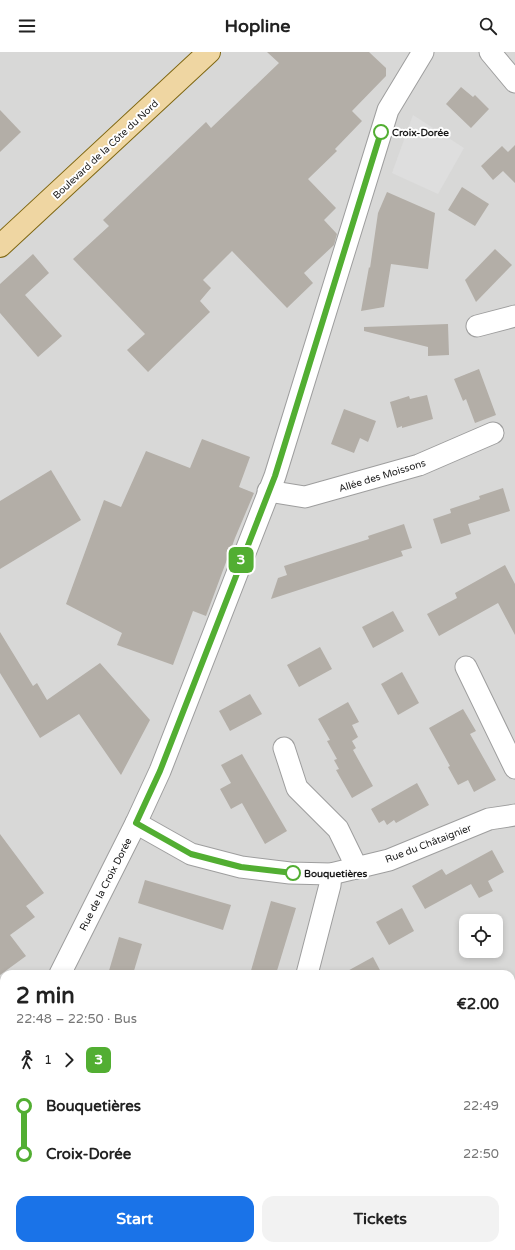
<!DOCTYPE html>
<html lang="en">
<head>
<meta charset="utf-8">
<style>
  :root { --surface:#fff; --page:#f2f2f2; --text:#222; --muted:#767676; --accent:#1a73e8 }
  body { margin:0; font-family:"Varela Round",sans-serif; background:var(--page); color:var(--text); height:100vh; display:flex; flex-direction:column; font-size:15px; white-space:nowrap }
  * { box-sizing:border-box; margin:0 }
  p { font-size:13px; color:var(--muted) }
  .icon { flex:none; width:22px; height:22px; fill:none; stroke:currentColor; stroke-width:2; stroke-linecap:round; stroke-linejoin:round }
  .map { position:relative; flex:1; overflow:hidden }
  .sheet { position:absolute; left:0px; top:918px; width:515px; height:280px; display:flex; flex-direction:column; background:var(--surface); border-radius:12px 12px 0 0; box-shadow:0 2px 6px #0003 }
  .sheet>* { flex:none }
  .badge { padding:0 8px; border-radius:6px; font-size:14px; line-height:26px }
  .controls { position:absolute; left:459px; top:862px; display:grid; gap:8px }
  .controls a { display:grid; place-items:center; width:44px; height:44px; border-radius:8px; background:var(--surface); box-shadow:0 2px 6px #0003; font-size:20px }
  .map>.badge { position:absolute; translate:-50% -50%; box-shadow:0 0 0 2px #fff }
  .legs { display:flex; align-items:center; gap:6px; height:44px; padding:0 16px; font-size:13px }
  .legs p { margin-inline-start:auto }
  .overview { display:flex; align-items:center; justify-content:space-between; height:68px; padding:0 16px }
  h1 { font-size:22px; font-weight:700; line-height:30px }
  .primary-button { display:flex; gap:8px; margin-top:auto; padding:8px 16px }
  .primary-button a { flex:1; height:46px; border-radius:12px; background:var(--accent); color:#fff; font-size:16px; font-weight:700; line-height:46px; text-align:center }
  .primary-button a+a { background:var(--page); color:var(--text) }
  ul { padding:0 16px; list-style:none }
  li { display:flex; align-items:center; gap:14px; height:48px; font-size:15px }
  li i { display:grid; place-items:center; width:6px; height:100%; margin:0 5px; background:currentColor }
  li i::after { content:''; width:10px; height:10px; margin:-5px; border:3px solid; border-radius:50%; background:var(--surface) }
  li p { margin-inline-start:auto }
  li:first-child i { background:linear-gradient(#0000 50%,currentColor 0) }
  li:last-child i { background:linear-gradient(currentColor 50%,#0000 0) }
  header { display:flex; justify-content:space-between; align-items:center; height:52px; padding:0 16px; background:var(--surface); font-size:18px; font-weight:700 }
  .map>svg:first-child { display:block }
  .residential { fill:#d8d8d7; fill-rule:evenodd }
  .parking { fill:#dedede }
  .building { fill:#b3aea7 }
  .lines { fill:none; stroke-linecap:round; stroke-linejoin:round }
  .minor-casing { stroke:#9e9e9e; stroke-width:23 }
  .major-casing { stroke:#7f6712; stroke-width:24 }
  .minor { stroke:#fff; stroke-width:21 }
  .major { stroke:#efd6a2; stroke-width:22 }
  .line-1-casing { stroke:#fff; stroke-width:9 }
  .line-1 { stroke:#52ae32; stroke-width:6 }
  .stop-1-dot { fill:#fff; stroke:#52ae32; stroke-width:2 }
  .labels { text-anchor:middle; stroke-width:4; stroke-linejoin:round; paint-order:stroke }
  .stop-label { font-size:10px; font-weight:bold; fill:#1a1a1a; stroke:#fff; text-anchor:start }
  .street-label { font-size:10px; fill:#1a1a1a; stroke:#fff }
</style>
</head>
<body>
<header><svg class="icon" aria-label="menu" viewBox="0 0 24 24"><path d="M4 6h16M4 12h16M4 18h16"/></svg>Hopline<svg class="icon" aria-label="search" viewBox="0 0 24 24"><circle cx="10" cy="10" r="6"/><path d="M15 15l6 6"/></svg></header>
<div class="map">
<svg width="515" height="1198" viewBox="0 0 515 1198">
  <rect width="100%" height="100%" fill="#ebe9e1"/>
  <path class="residential" d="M0 0H515V1198H0ZM466 869H496V899H466ZM4 922H511V1194H4Z"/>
  <polygon class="parking" points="413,63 464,96 438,142 392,121"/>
  <g class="building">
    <polygon points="267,0 369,0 386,16 386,24 352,59 362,69 335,97 337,99 308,127 336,156 324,168 337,182 334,193 304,221 313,231 287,256 232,199 203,228 211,236 200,249 210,260 148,320 127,298 145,282 73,207 109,174 103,168 206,70 211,76 279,11"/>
    <polygon points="461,35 473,45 475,43 489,57 471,76 446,52"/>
    <polygon points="0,58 21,80 0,100"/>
    <polygon points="515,93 515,131 503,119 493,128 481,114 502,94 508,100"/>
    <polygon points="462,135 489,152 475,174 448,158"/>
    <polygon points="387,140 435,161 428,217 391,212 384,255 361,259 369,215 370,216 378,161"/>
    <polygon points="495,197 512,213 476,250 465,228"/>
    <polygon points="33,202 49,221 25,243 62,284 38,305 0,261 0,232"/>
    <polygon points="448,272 449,303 428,304 428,295 364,279 364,275"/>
    <polygon points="479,317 496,363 475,371 466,347 463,349 454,327"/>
    <polygon points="427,343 433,367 402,376 402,374 397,376 390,350 409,344 410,347"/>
    <polygon points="344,357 376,369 368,390 360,386 354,401 331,392"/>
    <polygon points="202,387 250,405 239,435 254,441 235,486 206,564 193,559 173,613 117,593 122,581 66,552 104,448 121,455 146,399 190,416"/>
    <polygon points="51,418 81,468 0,517 0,449"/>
    <polygon points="503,436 510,459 468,472 471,482 441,492 433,467 451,461 450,457 480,447 479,444"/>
    <polygon points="404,472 412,496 401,499 403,504 271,547 278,526 287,523 284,514 369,487 368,484"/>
    <polygon points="505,513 515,532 515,583 498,551 439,584 427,562 457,546 455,541"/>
    <polygon points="393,559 404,579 373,596 362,575"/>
    <polygon points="0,580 33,634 37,631 47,648 100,611 150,668 121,723 79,662 40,686 0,621"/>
    <polygon points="320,595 332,617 299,635 287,613"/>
    <polygon points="402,620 419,651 398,663 381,632"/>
    <polygon points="250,642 262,662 230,679 219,659"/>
    <polygon points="348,650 359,670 352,673 358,685 352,689 356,696 353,698 373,734 352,746 336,718 339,717 334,708 337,707 327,689 330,688 318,667"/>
    <polygon points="463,657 476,679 470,682 496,728 474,740 468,728 458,733 448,715 450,714 429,676"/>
    <polygon points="242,702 287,779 265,792 242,751 231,757 220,737 231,731 221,713"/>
    <polygon points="417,731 429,753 396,771 394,768 387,773 384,768 379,771 371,757"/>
    <polygon points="0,782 44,841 26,854 35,865 10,883 26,904 0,923"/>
    <polygon points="492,798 504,820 488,829 493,839 479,846 471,832 425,857 412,834 442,817 446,823"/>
    <polygon points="145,828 231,853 223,878 138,851"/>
    <polygon points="271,849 296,856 276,922 250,922"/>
    <polygon points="402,856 414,879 389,893 376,870"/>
    <polygon points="119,885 142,892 133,922 108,922"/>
    <polygon points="373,905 382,922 342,922"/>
  </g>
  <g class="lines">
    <g class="minor-casing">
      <g id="minor">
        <polyline points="490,0 515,30"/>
        <polyline points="477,274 515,264"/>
        <polyline points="268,439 305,445 419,413 493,381"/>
        <polyline points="466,615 515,716"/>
        <polyline points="284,696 297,736 338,777 357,816"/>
        <polyline points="136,771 191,802 241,815 290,821 331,822 389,808 489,767 515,763"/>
        <polyline points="60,922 136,771 160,719 275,424 388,58 423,0"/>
        <polyline points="307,922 330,833 331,822"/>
        <polyline points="0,1043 4,1035"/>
        <polyline points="511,1053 515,1053"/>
        <polyline points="317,1194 318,1198"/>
        <polyline points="272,1198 276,1194"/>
      </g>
    </g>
    <g class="major-casing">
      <polyline id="major" points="0,194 209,0"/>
    </g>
    <use href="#minor" class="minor"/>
    <use href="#major" class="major"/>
  </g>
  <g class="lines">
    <g class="line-1-casing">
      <polyline id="line-1" points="293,821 241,815 191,802 136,771 160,719 275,424 381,80"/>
    </g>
    <use href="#line-1" class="line-1"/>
  </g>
  <g class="stop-1-dot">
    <circle cx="381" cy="80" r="7"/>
    <circle cx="293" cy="821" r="7"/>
  </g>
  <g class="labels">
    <g class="stop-label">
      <text x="392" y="84">Croix-Dorée</text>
      <text x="304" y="825">Bouquetières</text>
    </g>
    <g class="street-label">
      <text transform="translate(105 97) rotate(-43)" y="4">Boulevard de la Côte du Nord</text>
      <text transform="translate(382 423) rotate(-17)" y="4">Allée des Moissons</text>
      <text transform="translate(428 791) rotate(-21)" y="4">Rue du Châtaignier</text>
      <text transform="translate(105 832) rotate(-63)" y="4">Rue de la Croix Dorée</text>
    </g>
  </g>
</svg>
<div class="controls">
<a><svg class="icon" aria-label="locate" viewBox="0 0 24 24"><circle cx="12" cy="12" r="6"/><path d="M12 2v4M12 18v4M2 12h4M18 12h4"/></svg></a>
</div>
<b class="badge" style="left:241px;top:508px;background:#52ae32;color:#fff">3</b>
<section class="sheet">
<div class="overview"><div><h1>2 min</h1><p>22:48 – 22:50 · Bus</p></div><b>€2.00</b></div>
<div class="legs"><svg class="icon" aria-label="walk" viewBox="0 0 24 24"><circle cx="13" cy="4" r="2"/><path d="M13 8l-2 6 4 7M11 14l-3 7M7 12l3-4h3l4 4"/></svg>1<svg class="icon" aria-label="forward" viewBox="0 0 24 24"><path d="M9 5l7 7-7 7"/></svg><b class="badge" style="background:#52ae32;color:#fff">3</b></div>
<ul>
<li><i style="color:#52ae32"></i><b>Bouquetières</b><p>22:49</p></li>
<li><i style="color:#52ae32"></i><b>Croix-Dorée</b><p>22:50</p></li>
</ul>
<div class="primary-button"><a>Start</a><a>Tickets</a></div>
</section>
</div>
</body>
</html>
